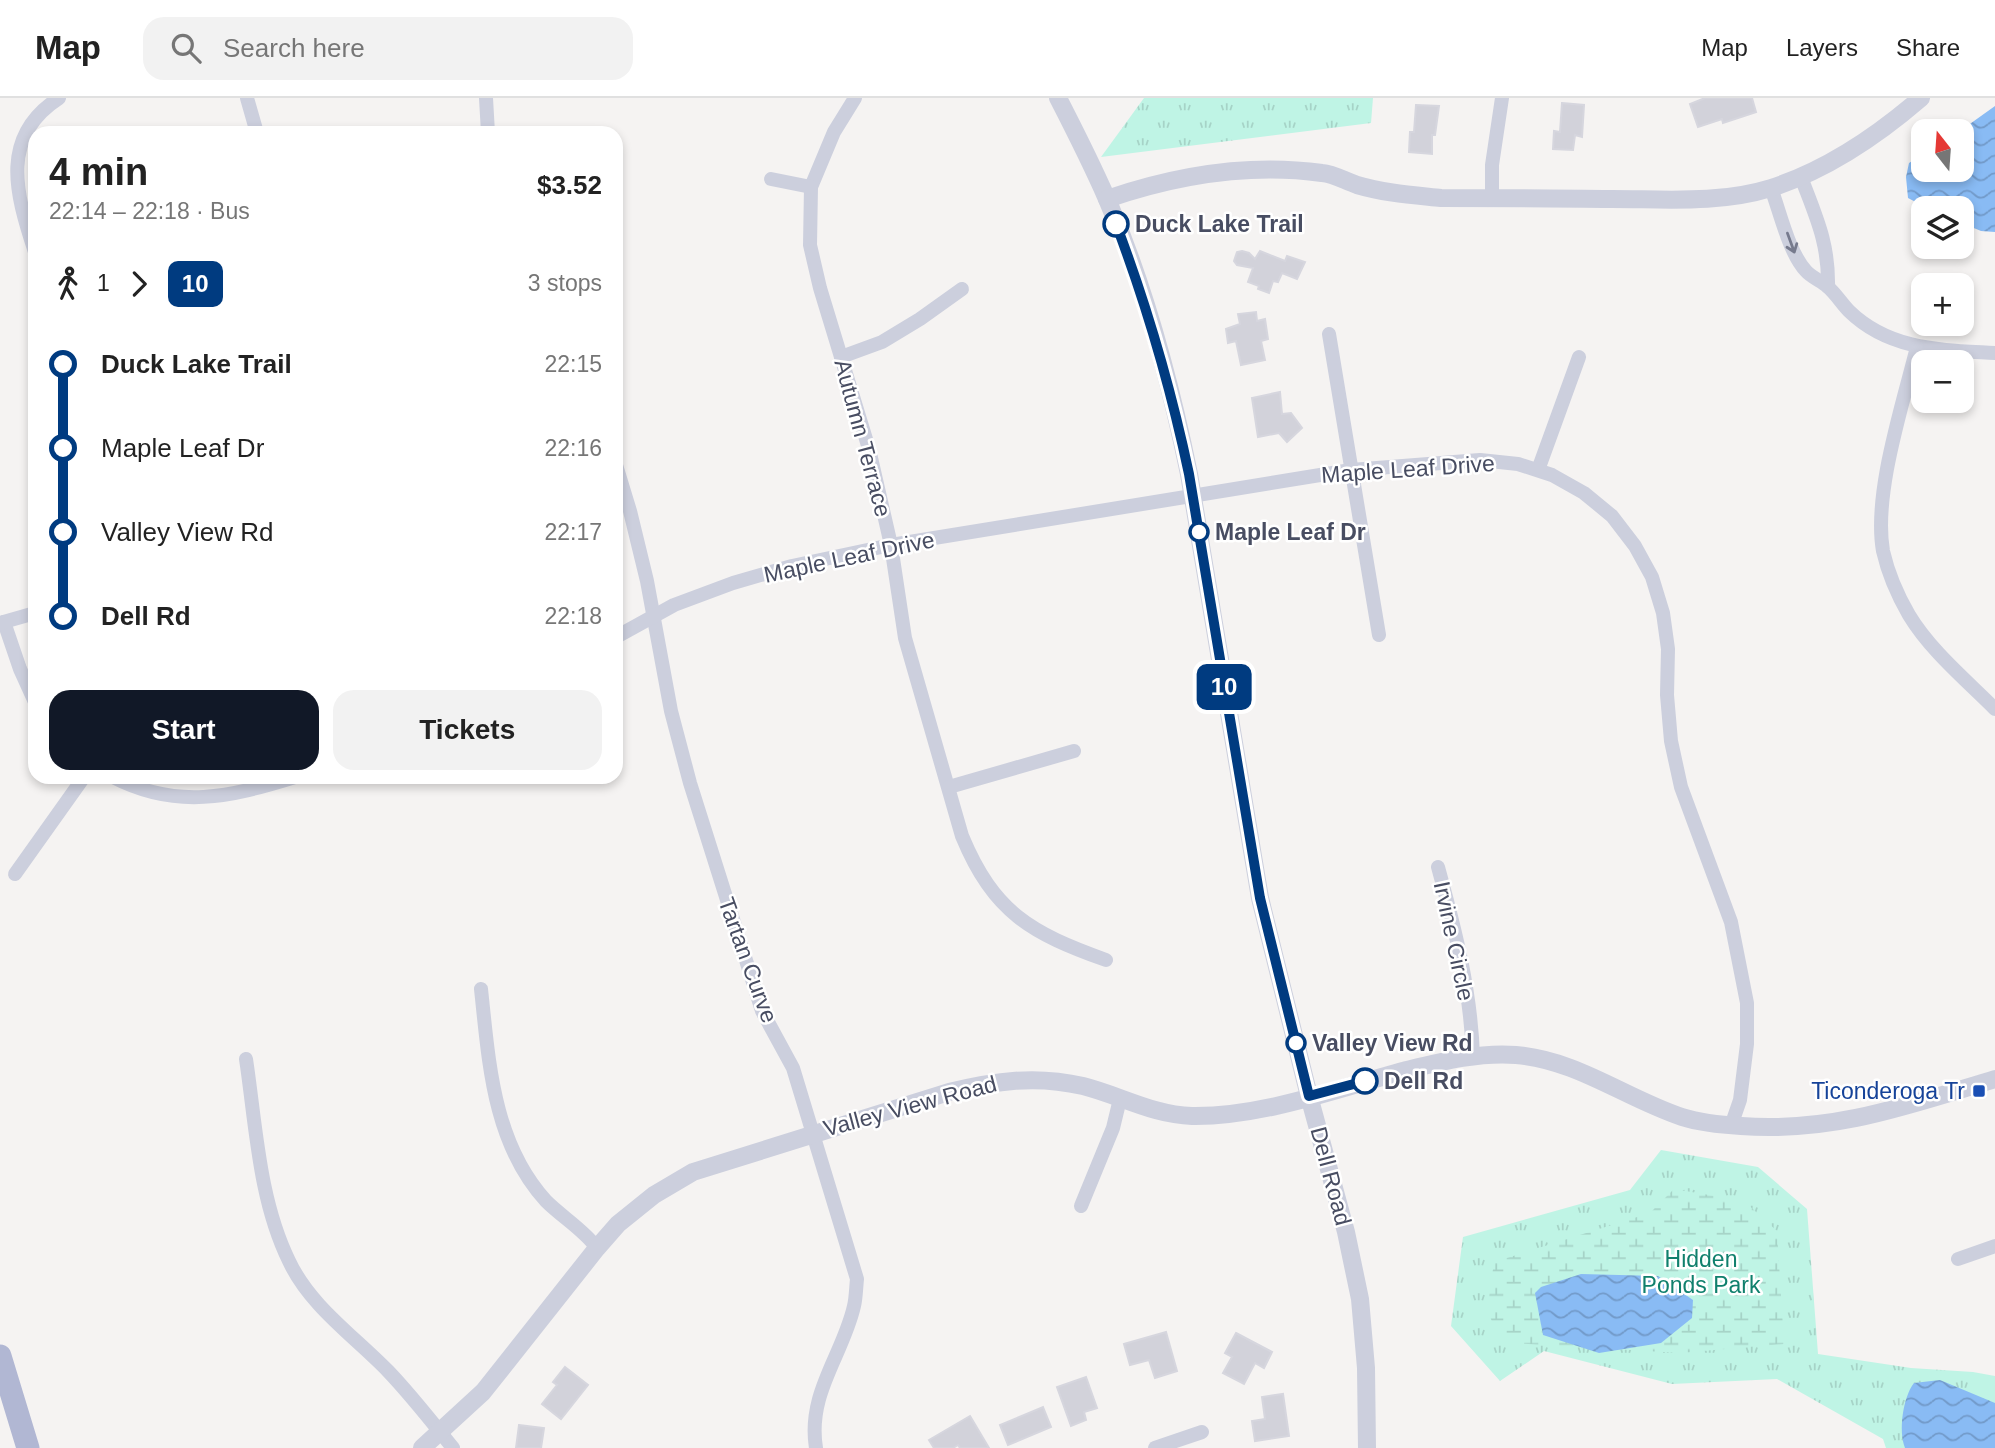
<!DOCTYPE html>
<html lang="en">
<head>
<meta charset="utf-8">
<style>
  :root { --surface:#fff; --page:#f2f2f2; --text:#222; --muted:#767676; --line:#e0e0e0; --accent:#111827 }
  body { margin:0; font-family:Arial,sans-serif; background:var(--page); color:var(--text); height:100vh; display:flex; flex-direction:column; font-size:26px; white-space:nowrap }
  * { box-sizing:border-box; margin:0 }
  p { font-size:23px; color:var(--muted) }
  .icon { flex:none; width:38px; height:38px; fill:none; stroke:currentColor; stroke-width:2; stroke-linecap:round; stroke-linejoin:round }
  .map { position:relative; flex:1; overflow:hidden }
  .side { position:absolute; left:28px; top:28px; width:595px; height:658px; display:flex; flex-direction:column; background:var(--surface); border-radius:21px; box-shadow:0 4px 10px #0003 }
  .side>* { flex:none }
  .badge { padding:0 14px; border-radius:10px; font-size:24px; line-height:46px }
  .needle { width:46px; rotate:343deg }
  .buttons { position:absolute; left:1911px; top:21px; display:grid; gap:14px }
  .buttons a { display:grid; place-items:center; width:63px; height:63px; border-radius:14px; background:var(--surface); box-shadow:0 4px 10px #0003; font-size:35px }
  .map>.badge { position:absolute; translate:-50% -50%; box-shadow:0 0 0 4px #fff }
  .legs { display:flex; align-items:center; gap:10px; height:77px; padding:0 21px; font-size:23px }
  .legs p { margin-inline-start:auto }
  .summary { display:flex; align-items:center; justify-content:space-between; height:119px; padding:0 21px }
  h1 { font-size:38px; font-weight:600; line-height:52px }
  .button { display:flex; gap:14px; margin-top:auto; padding:14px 21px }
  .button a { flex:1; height:80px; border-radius:21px; background:var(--accent); color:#fff; font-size:28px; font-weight:600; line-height:80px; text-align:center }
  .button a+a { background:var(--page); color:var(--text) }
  ul { padding:0 21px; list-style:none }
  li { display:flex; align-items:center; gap:24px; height:84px; font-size:26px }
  li i { display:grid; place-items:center; width:10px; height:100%; margin:0 9px; background:currentColor }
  li i::after { content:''; width:18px; height:18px; margin:-9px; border:5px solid; border-radius:50%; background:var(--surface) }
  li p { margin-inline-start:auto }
  li:first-child i { background:linear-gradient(#0000 50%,currentColor 0) }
  li:last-child i { background:linear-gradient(currentColor 50%,#0000 0) }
  header { display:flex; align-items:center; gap:42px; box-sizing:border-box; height:98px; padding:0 35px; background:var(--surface); border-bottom:2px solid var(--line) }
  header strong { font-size:33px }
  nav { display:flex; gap:38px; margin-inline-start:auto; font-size:24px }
  .search { width:490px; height:63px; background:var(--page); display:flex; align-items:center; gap:18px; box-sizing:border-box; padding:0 24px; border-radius:21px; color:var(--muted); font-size:26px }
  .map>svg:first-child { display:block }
  .grass { fill:url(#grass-tufts) }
  .wetland { fill:url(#wetland-marsh) }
  .water { fill:url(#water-waves) }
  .building { fill:#d2d2da; stroke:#d6d6de; stroke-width:2 }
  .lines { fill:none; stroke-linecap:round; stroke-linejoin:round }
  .minor { stroke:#cccfdd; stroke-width:14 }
  .tertiary { stroke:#cccfdd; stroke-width:18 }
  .primary { stroke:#b1b7d3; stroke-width:23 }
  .oneway { stroke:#767a8d }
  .line-1-casing { stroke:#fff; stroke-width:16 }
  .line-1 { stroke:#003b80; stroke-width:10 }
  .stop-1-dot { fill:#fff; stroke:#003b80; stroke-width:3.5 }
  .transit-dot { fill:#1a4fb4; stroke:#fff; stroke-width:2.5 }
  .labels { text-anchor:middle; stroke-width:5; stroke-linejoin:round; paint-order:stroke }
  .stop-label { font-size:23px; font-weight:bold; fill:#484d62; stroke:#fff; text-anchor:start }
  .street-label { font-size:23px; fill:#484d62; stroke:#fff }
  .transit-label { font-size:23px; fill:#164399; stroke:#fff; text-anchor:end }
  .park-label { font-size:23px; fill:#10806d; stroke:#fff }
</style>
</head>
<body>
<header>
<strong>Map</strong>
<div class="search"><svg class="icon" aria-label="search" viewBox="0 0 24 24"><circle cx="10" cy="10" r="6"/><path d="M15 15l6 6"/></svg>Search here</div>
<nav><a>Map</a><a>Layers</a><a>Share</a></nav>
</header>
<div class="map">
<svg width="1995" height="1350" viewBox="0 0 1995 1350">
  <defs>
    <pattern id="grass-tufts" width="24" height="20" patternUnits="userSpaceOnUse" patternTransform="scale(1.75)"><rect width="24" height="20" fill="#bff4e5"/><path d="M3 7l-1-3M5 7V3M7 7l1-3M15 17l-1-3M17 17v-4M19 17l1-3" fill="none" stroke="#a6d3c7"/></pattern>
    <pattern id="wetland-marsh" width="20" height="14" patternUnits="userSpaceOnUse" patternTransform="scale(1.75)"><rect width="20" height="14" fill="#bff4e5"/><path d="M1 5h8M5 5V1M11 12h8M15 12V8" fill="none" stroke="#a6d3c7"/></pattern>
    <pattern id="water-waves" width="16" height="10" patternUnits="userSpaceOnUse" patternTransform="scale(1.75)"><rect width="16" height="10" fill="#89bbf4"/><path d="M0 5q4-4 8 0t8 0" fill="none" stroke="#729ac9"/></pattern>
  </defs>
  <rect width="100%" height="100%" fill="#f5f3f2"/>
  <g class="grass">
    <polygon points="1144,0 1373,0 1371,25 1101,59"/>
    <polygon points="1661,1052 1758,1069 1807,1111 1818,1256 1911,1270 1973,1274 1995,1278 1995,1350 1886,1350 1883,1341 1777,1281 1672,1286 1544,1253 1500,1283 1451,1228 1463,1139 1630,1092"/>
  </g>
  <path class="wetland" d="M1674 1091 1744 1103 1777 1133 1784 1246 1680 1255 1510 1245C1479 1223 1490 1197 1494 1164L1650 1115Z"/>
  <g class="water">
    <polygon points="1995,8 1995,134 1981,133 1962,125 1962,110 1927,110 1908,100 1906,79 1909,65 1923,56 1923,72 1962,72 1962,33 1960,33"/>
    <polygon points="1581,1176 1658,1178 1693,1202 1692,1220 1661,1245 1599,1255 1543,1237 1535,1195 1541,1189"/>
    <path d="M1940 1282 1995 1305V1350H1905C1898 1333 1903 1299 1914 1285Z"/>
  </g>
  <g class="building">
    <polygon points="1705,0 1752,0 1756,14 1723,25 1722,21 1698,29 1690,6"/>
    <polygon points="1562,5 1584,7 1582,39 1575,37 1573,52 1553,51 1554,33 1560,34"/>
    <polygon points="1416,7 1439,8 1435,37 1432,37 1432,56 1409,54 1410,34 1414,34"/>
    <polygon points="1242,153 1249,155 1255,161 1260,153 1285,163 1287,158 1305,164 1297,181 1282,175 1278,184 1273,183 1269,195 1258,191 1259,188 1248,184 1253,170 1237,167 1234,163 1237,154"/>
    <polygon points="1256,214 1257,223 1265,221 1268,241 1261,243 1265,262 1241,267 1236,243 1228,245 1226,231 1240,226 1238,216"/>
    <polygon points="1280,294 1282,316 1291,315 1302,330 1287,344 1279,335 1258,339 1252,300"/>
    <polygon points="1166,1234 1177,1273 1155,1280 1149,1262 1130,1267 1124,1246"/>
    <polygon points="1236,1235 1272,1254 1264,1270 1255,1265 1244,1286 1223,1275 1232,1259 1225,1255"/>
    <polygon points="565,1269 588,1287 561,1321 542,1306 557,1287 553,1284"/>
    <polygon points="1086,1279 1097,1310 1084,1314 1086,1322 1071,1328 1057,1289"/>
    <polygon points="1283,1296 1289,1338 1255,1343 1252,1323 1265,1321 1262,1299"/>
    <polygon points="1043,1309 1051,1329 1008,1347 1000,1327"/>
    <polygon points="970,1318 989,1350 960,1350 958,1347 953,1350 934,1350 929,1342"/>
    <polygon points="519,1327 544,1330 541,1350 516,1350"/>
  </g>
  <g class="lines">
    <g class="minor">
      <polyline points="247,0 257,35"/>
      <polyline points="486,0 488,35"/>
      <path d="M855 0 834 34 811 89 810 147 820 190 869 351 891 447 905 540 962 738C994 815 1031 835 1106 862"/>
      <path d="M1801 79C1816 119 1829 145 1828 189"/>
      <polyline points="771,81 811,89"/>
      <path d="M1771 90C1780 114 1789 155 1806 173 1812 180 1822 183 1828 189 1836 196 1842 206 1849 213 1890 253 1943 252 1995 255"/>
      <polyline points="1492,100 1492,67 1502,0"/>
      <path d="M35 154C15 94 0 38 59 0"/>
      <polyline points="1329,236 1379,537"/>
      <path d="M1917 249C1903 306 1873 396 1883 453 1888 475 1898 498 1909 517 1930 552 1966 582 1995 611"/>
      <polyline points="841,259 882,244 920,221 962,191"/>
      <path d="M616 367 630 413 647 483 671 613 690 685 762 913 793 970 857 1181C856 1190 856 1200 854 1208 843 1257 807 1295 816 1350"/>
      <polyline points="1538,372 1579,259"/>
      <polyline points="4,524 20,571 35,604"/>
      <polyline points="0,525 35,515"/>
      <polyline points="616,539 674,507 733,485 792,468 891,447 1351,372 1480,362 1518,366 1552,377 1584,395 1612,418 1635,448 1652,479 1663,515 1668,551 1667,597 1671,643 1681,689 1731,824 1747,905 1747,946 1740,1002 1731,1028"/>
      <path d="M113 679C177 712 230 699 295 679"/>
      <polyline points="949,689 1074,653"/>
      <path d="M1438 769C1455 831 1471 893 1473 959"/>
      <polyline points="15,776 84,679"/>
      <path d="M481 891C489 965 493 1045 546 1103 562 1119 584 1132 597 1150"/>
      <path d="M246 961C256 1028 259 1102 289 1163 310 1208 354 1238 388 1273 411 1297 432 1324 453 1350"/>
      <polyline points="1081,1108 1113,1030 1120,1001"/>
      <polyline points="1958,1161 1995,1148"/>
      <polyline points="1155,1350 1202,1334"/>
    </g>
    <g class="tertiary">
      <path d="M1058 0C1075 33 1092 67 1107 101 1145 189 1170 283 1189 376L1260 800 1309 998 1346 1134 1360 1201 1366 1270 1367 1350"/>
      <path d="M1107 101C1177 77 1248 65 1322 75 1334 76 1345 83 1357 87 1384 95 1413 97 1441 100 1498 100 1555 100 1612 101 1664 101 1720 106 1771 90 1827 72 1877 38 1921 0"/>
      <path d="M422 1350 483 1294 597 1150 618 1126 654 1097 693 1074 949 994C995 983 1036 977 1083 988 1119 997 1153 1017 1192 1018 1261 1019 1337 991 1403 973 1440 964 1478 954 1516 957 1577 962 1625 1000 1682 1019 1701 1025 1722 1027 1741 1028 1833 1035 1909 1007 1995 981"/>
    </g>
    <polyline class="primary" points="0,1258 28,1350"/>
  </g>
  <defs><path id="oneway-shaft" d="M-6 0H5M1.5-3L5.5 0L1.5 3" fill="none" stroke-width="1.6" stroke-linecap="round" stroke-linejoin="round" transform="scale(1.75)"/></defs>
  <use class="oneway" href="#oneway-shaft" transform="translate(1791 145) rotate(70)"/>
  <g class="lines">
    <g class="line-1-casing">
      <path id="line-1" d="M1116 126C1147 208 1171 291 1189 376L1260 800 1309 998 1365 983"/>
    </g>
    <use href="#line-1" class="line-1"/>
  </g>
  <g class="stop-1-dot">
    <circle cx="1116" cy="126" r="12"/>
    <circle cx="1199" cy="434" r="9"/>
    <circle cx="1296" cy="945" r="9"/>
    <circle cx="1365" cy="983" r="12"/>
  </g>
  <rect class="transit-dot" x="1972" y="986" width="14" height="14" rx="3.5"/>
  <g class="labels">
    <g class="stop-label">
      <text x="1135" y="134">Duck Lake Trail</text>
      <text x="1215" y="442">Maple Leaf Dr</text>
      <text x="1312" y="953">Valley View Rd</text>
      <text x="1384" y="991">Dell Rd</text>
    </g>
    <g class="street-label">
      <text transform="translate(863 340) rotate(75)" y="8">Autumn Terrace</text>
      <text transform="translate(1408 371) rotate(-4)" y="8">Maple Leaf Drive</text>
      <text transform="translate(849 459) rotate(-12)" y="8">Maple Leaf Drive</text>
      <text transform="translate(1454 843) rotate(78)" y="8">Irvine Circle</text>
      <text transform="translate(748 862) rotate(70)" y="8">Tartan Curve</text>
      <text transform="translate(910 1008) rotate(-15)" y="8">Valley View Road</text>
      <text transform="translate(1331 1078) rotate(75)" y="8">Dell Road</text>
    </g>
    <g class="transit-label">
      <text x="1965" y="1001">Ticonderoga Tr</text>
    </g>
    <g class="park-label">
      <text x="1701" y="1169">Hidden<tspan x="1701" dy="26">Ponds Park</tspan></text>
    </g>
  </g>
</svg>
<div class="buttons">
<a><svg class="needle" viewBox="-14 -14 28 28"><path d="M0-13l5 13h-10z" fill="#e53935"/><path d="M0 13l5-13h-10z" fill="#767676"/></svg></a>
<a><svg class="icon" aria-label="layers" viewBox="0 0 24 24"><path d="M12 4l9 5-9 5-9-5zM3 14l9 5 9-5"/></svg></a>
<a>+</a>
<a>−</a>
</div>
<b class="badge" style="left:1224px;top:589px;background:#003b80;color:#fff">10</b>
<section class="side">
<div class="summary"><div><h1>4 min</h1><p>22:14 – 22:18 · Bus</p></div><b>$3.52</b></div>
<div class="legs"><svg class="icon" aria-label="walk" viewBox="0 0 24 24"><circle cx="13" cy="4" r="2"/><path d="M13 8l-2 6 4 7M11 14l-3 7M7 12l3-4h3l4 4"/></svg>1<svg class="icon" aria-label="forward" viewBox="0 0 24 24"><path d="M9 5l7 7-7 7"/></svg><b class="badge" style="background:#003b80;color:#fff">10</b><p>3 stops</p></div>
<ul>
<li><i style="color:#003b80"></i><b>Duck Lake Trail</b><p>22:15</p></li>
<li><i style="color:#003b80"></i><span>Maple Leaf Dr</span><p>22:16</p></li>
<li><i style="color:#003b80"></i><span>Valley View Rd</span><p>22:17</p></li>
<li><i style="color:#003b80"></i><b>Dell Rd</b><p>22:18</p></li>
</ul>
<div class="button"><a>Start</a><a>Tickets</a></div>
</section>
</div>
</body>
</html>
